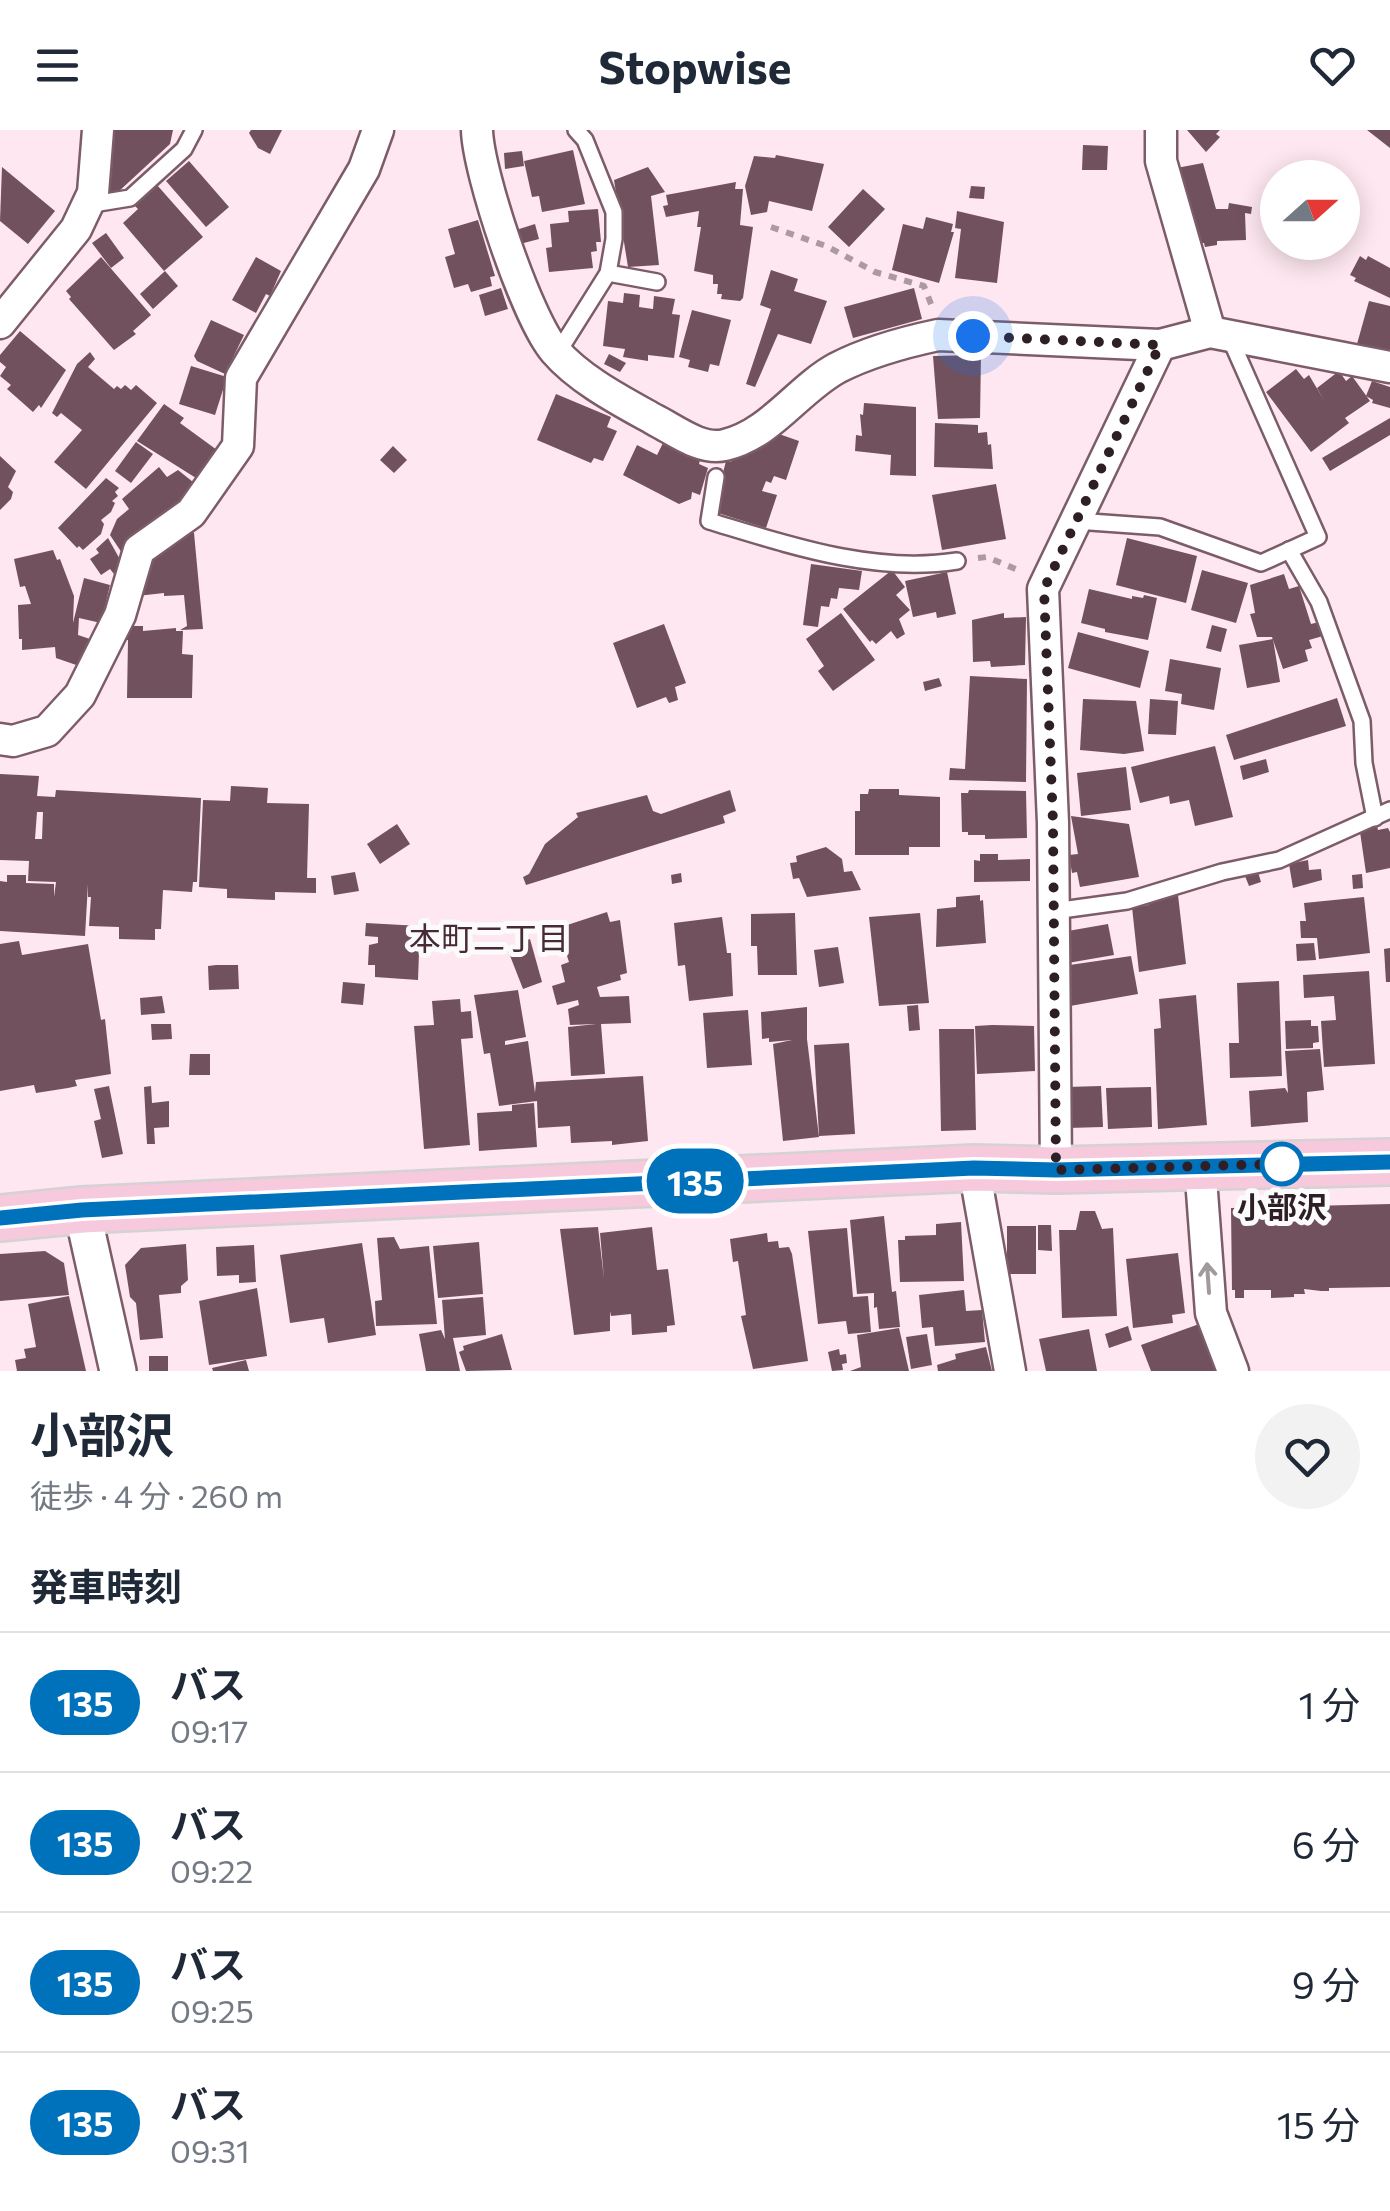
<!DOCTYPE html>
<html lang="ja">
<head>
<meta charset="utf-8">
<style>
  :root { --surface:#fff; --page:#f2f2f3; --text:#1f2937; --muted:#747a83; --line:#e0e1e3 }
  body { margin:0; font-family:Commissioner,"Noto Sans JP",sans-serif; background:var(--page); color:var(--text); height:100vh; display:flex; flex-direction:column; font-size:38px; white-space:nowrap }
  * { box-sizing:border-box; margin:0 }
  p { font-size:32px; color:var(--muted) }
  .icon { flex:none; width:55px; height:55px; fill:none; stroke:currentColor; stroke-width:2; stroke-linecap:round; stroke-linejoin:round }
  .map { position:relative; height:1241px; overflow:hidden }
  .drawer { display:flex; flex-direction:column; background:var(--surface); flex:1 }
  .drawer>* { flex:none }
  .badge { padding:0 20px; border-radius:32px; font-size:35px; line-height:65px }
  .needle { width:65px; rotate:69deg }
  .fabs { position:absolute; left:1260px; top:30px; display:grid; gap:20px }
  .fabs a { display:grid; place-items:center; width:100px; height:100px; border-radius:50%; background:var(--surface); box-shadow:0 5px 25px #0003; font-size:50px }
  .you { position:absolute; width:50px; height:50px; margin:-25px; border:8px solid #fff; border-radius:50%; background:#1a73e8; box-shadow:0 0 0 15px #1a73e833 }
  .map>.badge { position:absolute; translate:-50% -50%; box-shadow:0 0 0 5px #fff }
  h2 { padding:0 30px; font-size:38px; line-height:90px }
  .round { display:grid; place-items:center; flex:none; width:105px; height:105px; border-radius:52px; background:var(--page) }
  .summary { display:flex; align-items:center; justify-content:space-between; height:170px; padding:0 30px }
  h1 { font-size:48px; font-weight:700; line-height:75px }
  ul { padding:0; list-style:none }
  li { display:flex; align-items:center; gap:30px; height:140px; padding:0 30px; border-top:2px solid var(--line) }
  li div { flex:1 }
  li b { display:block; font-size:38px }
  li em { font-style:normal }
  li .badge { min-width:110px; font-weight:700; text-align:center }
  header { display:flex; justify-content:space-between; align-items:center; height:130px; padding:0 30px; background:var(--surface); font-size:45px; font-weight:700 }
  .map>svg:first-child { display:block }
  .building { fill:#71515e; fill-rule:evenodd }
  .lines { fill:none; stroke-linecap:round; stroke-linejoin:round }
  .service-casing { stroke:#7d5c69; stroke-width:20 }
  .minor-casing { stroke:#7d5c69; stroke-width:35 }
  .tertiary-casing { stroke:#7d5c69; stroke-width:40 }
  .primary-casing { stroke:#d5d2d3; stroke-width:50 }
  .path { stroke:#ad9aa1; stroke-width:6; stroke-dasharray:8 8; stroke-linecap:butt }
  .service { stroke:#fff; stroke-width:15 }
  .minor { stroke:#fff; stroke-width:30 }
  .tertiary { stroke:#fff; stroke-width:35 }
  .primary { stroke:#f7c9dc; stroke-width:45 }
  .oneway { stroke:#a09a9d }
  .line-casing { stroke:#fff; stroke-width:22 }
  .line { stroke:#0072bc; stroke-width:15 }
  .walk { stroke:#2d1f25; stroke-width:10; stroke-dasharray:0 18 }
  .stop-dot { fill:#fff; stroke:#0072bc; stroke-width:5 }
  .labels { text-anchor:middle; stroke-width:10; stroke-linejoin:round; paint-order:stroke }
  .stop-label { font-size:30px; font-weight:bold; fill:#2d1f25; stroke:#fbfbfb }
  .neighbourhood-label { font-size:32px; fill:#472a36; stroke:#fbfbfb }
</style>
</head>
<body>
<header><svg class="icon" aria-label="menu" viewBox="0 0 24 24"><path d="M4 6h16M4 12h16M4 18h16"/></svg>Stopwise<svg class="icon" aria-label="heart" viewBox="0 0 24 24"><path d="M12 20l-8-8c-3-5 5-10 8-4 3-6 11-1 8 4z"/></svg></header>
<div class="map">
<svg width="1390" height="1241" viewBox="0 0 1390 1241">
  <rect width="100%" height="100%" fill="#fee7f0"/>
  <g class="building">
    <polygon points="115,0 173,0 170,14 117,63 108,62"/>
    <polygon points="251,0 282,0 270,24 258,18 249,3"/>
    <polygon points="1187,0 1220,0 1216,4 1220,7 1206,22"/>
    <polygon points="1367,0 1390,0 1390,18"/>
    <polygon points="1083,15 1108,16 1107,40 1082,40"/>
    <polygon points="573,20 585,74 542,82 539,66 532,67 524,31"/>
    <polygon points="522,21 524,36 505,39 504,23"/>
    <polygon points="776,25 824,34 812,81 769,71 767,82 751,85 745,56 754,26 775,28"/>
    <polygon points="189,31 229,77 206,97 166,51"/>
    <polygon points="1203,33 1216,79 1228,79 1229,73 1252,77 1251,84 1245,83 1246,110 1217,111 1217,115 1205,117 1204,113 1191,114 1171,39"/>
    <polygon points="2,37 55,81 28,114 0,91"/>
    <polygon points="648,37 665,62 651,66 659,135 628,137 614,50"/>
    <polygon points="736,52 735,59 743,59 740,95 753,97 743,168 740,171 721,169 722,164 717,164 718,154 713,154 713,145 694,141 701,97 697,97 699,81 666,87 663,76 668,75 666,65"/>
    <polygon points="157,55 203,107 164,141 123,93 138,79 134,75"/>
    <polygon points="971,56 985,57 984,69 969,68"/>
    <polygon points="863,59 885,79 849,117 828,97"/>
    <polygon points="598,79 601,112 596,112 597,121 591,122 593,138 549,142 546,118 552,117 550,94 569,92 568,81"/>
    <polygon points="957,81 1004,92 997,153 955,148 961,99 955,98"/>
    <polygon points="926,87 953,94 951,102 954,102 939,153 892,140 903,94 923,99"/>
    <polygon points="478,90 495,146 490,147 492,156 471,162 468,154 454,158 445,127 455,124 448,99"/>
    <polygon points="535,94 539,109 520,114 516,100"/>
    <polygon points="106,103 124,128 111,138 92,113"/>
    <polygon points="1360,126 1366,130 1368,126 1390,138 1390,168 1354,151 1356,148 1350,145"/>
    <polygon points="101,127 151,185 133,201 136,204 114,220 69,169 71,167 66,161"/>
    <polygon points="256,127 281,141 270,166 266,164 256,183 232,170"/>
    <polygon points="771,140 798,149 794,161 827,171 811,214 778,204 755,257 746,254 771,179 760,175"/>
    <polygon points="165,141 178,156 153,179 140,164"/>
    <polygon points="501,158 508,179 485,186 479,165"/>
    <polygon points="914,158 922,189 853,208 844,177"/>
    <polygon points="624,163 640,165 639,177 653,179 654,166 675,169 672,184 680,185 674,228 648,225 648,231 623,227 625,219 603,216 608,171 623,173"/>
    <polygon points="1369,171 1390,176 1390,221 1357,214"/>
    <polygon points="692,180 731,190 719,236 710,234 708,242 688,237 690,230 679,227"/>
    <polygon points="211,190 244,205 225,244 197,231 194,226"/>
    <polygon points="20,201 66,240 41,278 39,275 33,282 7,259 11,255 0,246 6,237 0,232 0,225"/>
    <polygon points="90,222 95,229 88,237 114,259 117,256 121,259 125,255 131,260 136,255 157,273 86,359 54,332 82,300 61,283 57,287 52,283 77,234"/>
    <polygon points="609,224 626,233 620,242 604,234"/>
    <polygon points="981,225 980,288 938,289 933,226"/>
    <polygon points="191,236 227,247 215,285 179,274"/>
    <polygon points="1296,239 1304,249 1309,245 1325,272 1317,258 1339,241 1346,251 1352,246 1370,271 1345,288 1349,293 1311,322 1266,262"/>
    <polygon points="1372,251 1390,257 1390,278 1372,273 1373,270 1366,266"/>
    <polygon points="556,264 611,287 607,297 617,301 603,331 594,328 591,333 537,310"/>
    <polygon points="864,273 916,277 916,346 890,345 891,325 855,321 856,305 862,306 860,284 863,285"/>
    <polygon points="164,274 184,288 180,293 217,320 206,342 203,339 196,348 137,311"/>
    <polygon points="1390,288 1390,305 1330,341 1322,328"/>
    <polygon points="935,293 978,295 978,303 987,302 988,315 991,314 993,339 934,337"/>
    <polygon points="779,304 799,311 786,350 774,346 771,353 766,351 762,361 777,365 766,398 718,383 719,380 714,378 726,331 731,332 735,324 750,323"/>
    <polygon points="136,312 153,324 131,353 115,341"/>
    <polygon points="663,313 700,330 699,334 708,338 700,365 692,362 691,369 679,374 623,345 637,315 657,325"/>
    <polygon points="393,316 407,330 394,343 380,330"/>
    <polygon points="0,326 16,341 8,357 13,362 11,369 0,380"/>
    <polygon points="159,337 167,347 178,340 193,352 181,369 184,373 122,423 110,405 117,389 129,379 122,369"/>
    <polygon points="106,348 119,358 115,362 118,366 112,371 115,373 111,382 101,390 104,394 101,404 83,420 79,416 77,418 58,398"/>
    <polygon points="996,354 1006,409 942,420 932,365"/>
    <polygon points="184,394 194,403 203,499 180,500 187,496 184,465 164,466 164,463 137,466 137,438"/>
    <polygon points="108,408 122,433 114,444 110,439 101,445 90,429 99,423 96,419"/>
    <polygon points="1127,408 1197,426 1186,473 1116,455"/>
    <polygon points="53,420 57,430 60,429 74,466 73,493 84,448 110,455 101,493 79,488 78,505 93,510 82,537 56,528 55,517 22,520 22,509 19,509 18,475 31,474 25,456 20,457 14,429"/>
    <polygon points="811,434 862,441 859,460 839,458 837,469 831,468 829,477 821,476 818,497 803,495"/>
    <polygon points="892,440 905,457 896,465 910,480 899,489 905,504 897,509 891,501 876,514 872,510 870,512 843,479"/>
    <polygon points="1202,440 1248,453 1236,493 1191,480"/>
    <polygon points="947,442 956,484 937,488 936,482 913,487 905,451"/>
    <polygon points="1284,444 1289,459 1299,456 1311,494 1319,492 1323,506 1309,510 1312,518 1305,520 1308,531 1283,539 1272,507 1257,507 1250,484 1255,483 1250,455"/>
    <polygon points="1089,459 1132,469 1132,466 1143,468 1144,465 1157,468 1148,510 1105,502 1105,499 1081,493"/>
    <polygon points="841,483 875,530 833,561 818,541 824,536 806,509"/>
    <polygon points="1004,483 1004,488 1026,487 1025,535 991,537 990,531 973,532 972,490"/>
    <polygon points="664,494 686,553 675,557 678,570 669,573 666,567 637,578 613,513"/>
    <polygon points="1212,495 1227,499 1221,522 1206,518"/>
    <polygon points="128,496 143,496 143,501 176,498 176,501 183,501 182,524 193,525 192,568 127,568 128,510 121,510"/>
    <polygon points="1078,502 1149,521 1140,558 1068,538"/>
    <polygon points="1273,509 1280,552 1247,558 1239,515"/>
    <polygon points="1170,529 1221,538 1214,580 1181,574 1182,564 1165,561"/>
    <polygon points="970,546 1027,549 1026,652 949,650 950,638 965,639"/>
    <polygon points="939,548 942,556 925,561 923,552"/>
    <polygon points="1337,568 1346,596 1234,630 1226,605"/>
    <polygon points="1083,569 1136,571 1144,621 1124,624 1080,620"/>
    <polygon points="1150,569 1178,571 1176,605 1148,604"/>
    <polygon points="1215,616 1233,687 1195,696 1189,670 1170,674 1169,666 1140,673 1131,637"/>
    <polygon points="1266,629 1269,642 1243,650 1240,636"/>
    <polygon points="1126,637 1131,680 1081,686 1077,643"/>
    <path d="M0 644 39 646 37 666 55 667 56 660 201 668 197 752H193L192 762 163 760 161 799H155V810L119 809V797L89 796 91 767H88V754L85 806 0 801V751L7 752V745H26V753L54 754V767L56 752 28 751 29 731 0 730ZM37 682H43L42 709H35Z"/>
    <polygon points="231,656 268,658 267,673 309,674 307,748 316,748 316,763 275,762 275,770 227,768 227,759 199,757 203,670 230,671"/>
    <polygon points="869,659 899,659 899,665 940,667 940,717 909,717 909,725 855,725 855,681 860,681 860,664 868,664"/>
    <polygon points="730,660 736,681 723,686 725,693 526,755 523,747 529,744 545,714 578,687 576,683 647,665 653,681 661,684"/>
    <polygon points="969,660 1026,661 1027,708 985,709 985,705 968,705 968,702 962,702 961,663 968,663"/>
    <polygon points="1071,686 1129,694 1139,747 1080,757 1077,742 1072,743 1069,725 1078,724"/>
    <polygon points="397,694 410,714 380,734 367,714"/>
    <polygon points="1377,696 1378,700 1388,698 1390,702 1390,738 1366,743 1360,702"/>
    <polygon points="826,717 842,729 844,742 852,741 861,760 807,767 799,748 793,749 790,733 797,732 796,726"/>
    <polygon points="980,724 998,724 998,730 1030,729 1030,751 974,752 974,730 980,731"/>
    <polygon points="1308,730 1309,740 1321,739 1322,750 1293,758 1289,734"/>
    <polygon points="355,742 359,761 334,765 331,746"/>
    <polygon points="1258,742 1261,752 1249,756 1245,746"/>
    <polygon points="681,743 682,752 672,754 671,745"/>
    <polygon points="1362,744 1363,758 1353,759 1352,745"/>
    <polygon points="980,765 980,771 983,770 986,813 936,817 937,779 956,777 956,767"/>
    <polygon points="1178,765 1186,834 1139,842 1132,777 1149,775 1148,768"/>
    <polygon points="1364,767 1370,823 1319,829 1317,808 1301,808 1300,791 1306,791 1304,773"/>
    <polygon points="607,782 610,792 620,790 627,843 620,845 621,850 597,857 600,867 629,866 631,893 601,894 605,944 571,946 568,897 596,894 570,895 568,879 579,875 578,870 557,875 552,856 565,852 561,835 569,832 558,798"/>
    <polygon points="795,783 797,845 758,845 757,816 751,816 751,784"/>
    <polygon points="920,783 929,873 879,876 869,787"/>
    <polygon points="722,787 727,823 731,823 733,866 689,871 685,835 678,836 674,793"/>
    <polygon points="366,793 420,796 418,850 375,847 375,835 368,835 369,815 378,813 378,807 365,806"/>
    <polygon points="1108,794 1114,825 1062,834 1062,802"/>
    <polygon points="530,809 542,852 523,859 507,818"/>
    <polygon points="19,811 22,825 88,814 101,890 105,889 111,944 75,950 77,956 68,958 36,963 34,955 0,961 0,814"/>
    <polygon points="1314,813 1316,830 1297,831 1296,814"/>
    <polygon points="838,817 844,853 819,857 814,820"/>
    <polygon points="1390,818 1390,852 1386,852 1384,819"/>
    <polygon points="1131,826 1138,864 1070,876 1063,836"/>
    <polygon points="216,835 238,835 239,859 209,860 208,836"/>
    <polygon points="1369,841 1375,934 1324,937 1321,891 1336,890 1334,866 1304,868 1303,845"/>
    <polygon points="1279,851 1282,946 1230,948 1229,913 1239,913 1237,853"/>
    <polygon points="343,852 365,854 363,875 341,873"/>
    <polygon points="518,860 526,907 505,911 505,915 528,911 535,963 536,952 643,946 648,1011 612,1015 612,1011 571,1013 570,996 538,998 537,971 499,976 490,923 484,924 474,865"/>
    <polygon points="1196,865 1207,995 1158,999 1154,899 1161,898 1159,869"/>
    <polygon points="162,866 165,883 141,885 140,868"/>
    <polygon points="460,869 461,882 471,881 473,908 461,909 470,1015 424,1019 414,896 434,895 432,871"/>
    <polygon points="918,875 920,900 909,901 907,876"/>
    <polygon points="807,877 807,909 819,1007 783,1011 773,914 792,910 769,912 769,908 762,909 761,882"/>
    <polygon points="748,880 752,935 707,938 703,883"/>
    <polygon points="1311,890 1311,896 1318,896 1319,912 1313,913 1313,918 1286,919 1285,891"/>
    <polygon points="151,894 171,894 172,909 152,910"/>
    <polygon points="992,895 1034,896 1035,941 977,944 975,896"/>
    <polygon points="939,899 974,899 976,1000 941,1001"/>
    <polygon points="849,913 855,1004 819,1006 814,915"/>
    <polygon points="1320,919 1324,960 1307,962 1308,992 1251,997 1249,961 1285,958 1288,963 1285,921"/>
    <polygon points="190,924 210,924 210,945 189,945"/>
    <polygon points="109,956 123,1024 102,1028 94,991 101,989 94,959"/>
    <polygon points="151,956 152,973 169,971 169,997 154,998 155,1014 147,1014 144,957"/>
    <polygon points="1101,956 1103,997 1068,998 1067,957"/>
    <polygon points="1151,957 1152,997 1108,999 1106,958"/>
    <polygon points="534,973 537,1017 479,1021 477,983 512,981 512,975"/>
    <polygon points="1390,1074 1390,1157 1329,1158 1329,1161 1321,1161 1304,1159 1305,1164 1294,1164 1294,1167 1271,1168 1271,1160 1244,1160 1244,1168 1235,1168 1235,1160 1232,1160 1231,1078"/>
    <polygon points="1080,1081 1095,1081 1102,1099 1113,1098 1117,1186 1062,1188 1059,1100 1076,1100"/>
    <polygon points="884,1086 892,1162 896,1161 900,1197 879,1199 877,1177 874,1178 874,1163 857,1164 850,1090"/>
    <polygon points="961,1092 964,1151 900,1152 898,1110 905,1110 905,1106 936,1105 936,1094"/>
    <polygon points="1038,1095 1051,1095 1052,1121 1038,1120"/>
    <rect x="1007" y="1096" width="29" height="48"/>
    <polygon points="598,1097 604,1149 600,1103 652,1097 657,1140 668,1139 675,1195 667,1196 667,1202 632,1205 631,1184 611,1186 610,1181 610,1201 574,1205 560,1099"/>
    <polygon points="847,1098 853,1167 868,1166 871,1202 848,1204 846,1191 818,1194 808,1101"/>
    <polygon points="767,1103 768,1112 778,1111 779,1118 789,1117 792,1124 808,1231 753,1239 741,1186 746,1185 738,1131 733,1132 730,1109"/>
    <polygon points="394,1107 400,1119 429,1116 437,1194 376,1196 375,1171 382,1170 377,1108"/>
    <polygon points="479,1112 483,1164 438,1168 433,1116"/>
    <polygon points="362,1113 376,1205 328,1213 324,1188 290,1193 280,1125"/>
    <polygon points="186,1114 188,1150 181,1156 181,1163 159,1165 163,1208 140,1210 136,1173 130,1167 125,1135 141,1118"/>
    <polygon points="254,1115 256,1152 239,1153 239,1145 217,1146 216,1117"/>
    <polygon points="45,1121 64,1133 69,1165 0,1171 0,1124"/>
    <polygon points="1178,1123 1185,1183 1172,1185 1173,1193 1133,1198 1126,1129"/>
    <polygon points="257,1158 267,1226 209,1235 199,1171"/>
    <polygon points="964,1160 966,1181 982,1180 985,1212 935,1216 933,1197 922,1198 919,1165"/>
    <polygon points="69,1166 86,1241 17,1241 15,1230 26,1228 24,1219 36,1217 28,1174"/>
    <polygon points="483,1167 486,1205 453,1208 460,1241 426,1241 419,1204 441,1200 445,1209 442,1170"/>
    <polygon points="1202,1193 1220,1241 1151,1241 1141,1215"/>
    <polygon points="1128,1196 1132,1210 1109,1218 1105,1204"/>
    <polygon points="899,1198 909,1241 850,1241 861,1237 857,1205"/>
    <polygon points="1089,1199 1097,1241 1046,1241 1039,1209"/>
    <polygon points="502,1204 512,1240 466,1241 459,1222 464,1220 463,1216"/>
    <polygon points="927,1204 932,1235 911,1239 906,1207"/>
    <polygon points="986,1217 992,1241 938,1241 937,1235 956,1229 955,1224"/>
    <polygon points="839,1219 840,1225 846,1224 847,1233 842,1234 843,1240 832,1241 828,1222"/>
    <rect x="149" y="1226" width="19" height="15"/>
    <polygon points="246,1230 249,1241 213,1241 212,1238"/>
  </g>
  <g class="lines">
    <g class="service-casing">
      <g id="service">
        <polyline points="87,75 130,68 184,19 194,0"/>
        <polyline points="608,143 657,152"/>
        <polyline points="557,224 608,143 614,109 614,82 585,10 576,0"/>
        <path d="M716 347 709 391C789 415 873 444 957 431"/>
        <polyline points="1076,391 1160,397 1261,433 1318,407 1229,206"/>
        <polyline points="1289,420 1319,472 1362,591 1364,633 1375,688"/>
        <polyline points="1054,781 1127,771 1222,742 1279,730 1390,680"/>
      </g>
    </g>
    <g class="minor-casing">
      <g id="minor">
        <path d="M477 0C478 43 527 189 555 221 580 250 621 271 655 290 675 300 701 321 725 315 771 304 797 260 837 238 868 222 905 212 938 205L1160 215 1210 202 1390 237"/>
        <polyline points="1161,0 1161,31 1210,202"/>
        <polyline points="0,193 76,99 93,63 98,0"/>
        <polyline points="0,609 13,611 47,601 80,565 120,485 139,420 191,383 238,316 241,248 364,39 378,0"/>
        <polyline points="1200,1035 1211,1183 1233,1241"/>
        <polyline points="974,1038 1010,1241"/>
        <polyline points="1056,1040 1053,693 1043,459 1160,215"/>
      </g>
    </g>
    <g class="tertiary-casing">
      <polyline id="tertiary" points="82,1080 118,1241"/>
    </g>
    <g class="primary-casing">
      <polyline id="primary" points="0,1088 82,1080 974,1038 1056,1040 1390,1032"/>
    </g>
    <g class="path">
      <polyline points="771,97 826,116 875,142 924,156 933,179"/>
      <polyline points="978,428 987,427 1018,440"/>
    </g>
    <use href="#service" class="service"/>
    <use href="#minor" class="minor"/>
    <use href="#tertiary" class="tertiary"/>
    <use href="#primary" class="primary"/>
  </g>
  <defs><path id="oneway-shaft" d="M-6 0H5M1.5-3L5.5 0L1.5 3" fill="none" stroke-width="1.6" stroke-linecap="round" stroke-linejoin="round" transform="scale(2.5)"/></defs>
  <use class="oneway" href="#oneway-shaft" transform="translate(1208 1148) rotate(-94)"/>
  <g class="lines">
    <g class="line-casing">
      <polyline id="line" points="0,1088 82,1080 974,1038 1056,1040 1390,1032"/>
    </g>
    <use href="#line" class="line"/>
    <polyline class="walk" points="973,206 1160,215 1044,459 1053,693 1056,1040 1282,1034"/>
  </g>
  <circle class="stop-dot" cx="1282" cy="1034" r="20"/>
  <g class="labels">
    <g class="stop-label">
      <text x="1282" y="1088">小部沢</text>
    </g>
    <g class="neighbourhood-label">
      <text x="489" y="820">本町二丁目</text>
    </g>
  </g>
</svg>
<div class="fabs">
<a><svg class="needle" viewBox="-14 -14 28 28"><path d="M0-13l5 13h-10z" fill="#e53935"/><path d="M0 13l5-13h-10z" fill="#747a83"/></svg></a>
</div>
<div class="you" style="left:973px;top:206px"></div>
<b class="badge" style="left:695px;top:1051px;background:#0072bc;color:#fff">135</b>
</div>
<section class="drawer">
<div class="summary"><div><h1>小部沢</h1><p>徒歩 · 4 分 · 260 m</p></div><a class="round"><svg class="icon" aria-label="heart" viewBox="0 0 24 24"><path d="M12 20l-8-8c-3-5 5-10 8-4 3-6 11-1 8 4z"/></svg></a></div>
<h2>発車時刻</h2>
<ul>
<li><span class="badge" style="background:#0072bc;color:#fff">135</span><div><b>バス</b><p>09:17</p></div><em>1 分</em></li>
<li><span class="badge" style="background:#0072bc;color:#fff">135</span><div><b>バス</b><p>09:22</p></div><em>6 分</em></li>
<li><span class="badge" style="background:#0072bc;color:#fff">135</span><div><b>バス</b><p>09:25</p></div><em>9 分</em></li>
<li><span class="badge" style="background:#0072bc;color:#fff">135</span><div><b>バス</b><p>09:31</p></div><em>15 分</em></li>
</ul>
</section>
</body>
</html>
